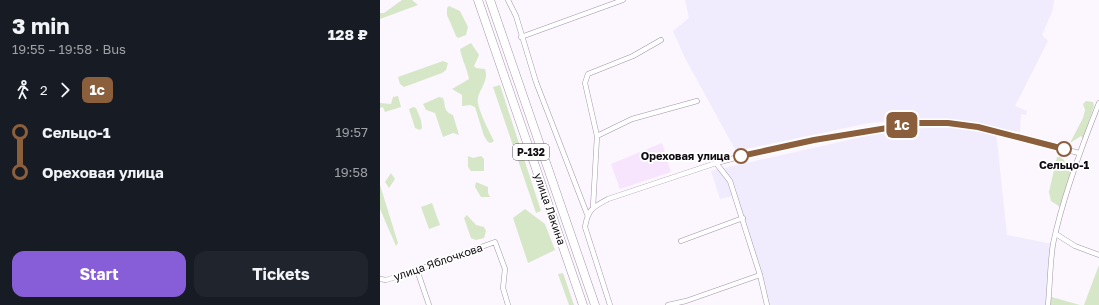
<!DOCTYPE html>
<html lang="en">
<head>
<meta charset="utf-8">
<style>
  :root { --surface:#171b24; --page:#20242c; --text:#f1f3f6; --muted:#9ea1a6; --accent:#885ed8 }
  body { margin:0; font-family:"Golos Text",sans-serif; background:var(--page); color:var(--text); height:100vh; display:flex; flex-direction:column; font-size:15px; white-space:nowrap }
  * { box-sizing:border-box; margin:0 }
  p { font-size:13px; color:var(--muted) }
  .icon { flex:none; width:22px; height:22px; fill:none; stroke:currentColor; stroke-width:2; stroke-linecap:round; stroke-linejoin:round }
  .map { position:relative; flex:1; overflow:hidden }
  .details { display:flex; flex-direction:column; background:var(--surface); width:380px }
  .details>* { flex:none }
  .badge { padding:0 8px; border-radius:6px; font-size:14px; line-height:26px }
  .map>.badge { position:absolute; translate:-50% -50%; box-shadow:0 0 0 2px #fff }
  .legs { display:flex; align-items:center; gap:6px; height:44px; padding:0 12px; font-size:13px }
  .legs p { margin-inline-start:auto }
  .headline { display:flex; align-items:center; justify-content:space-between; height:68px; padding:0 12px }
  h1 { font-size:22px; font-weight:700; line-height:30px }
  .cta { display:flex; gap:8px; margin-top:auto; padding:8px 12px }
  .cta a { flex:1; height:46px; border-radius:12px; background:var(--accent); color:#fff; font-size:16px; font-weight:700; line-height:46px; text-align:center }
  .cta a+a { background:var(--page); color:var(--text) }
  ul { padding:0 12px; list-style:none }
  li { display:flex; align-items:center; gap:14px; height:40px; font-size:15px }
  li i { display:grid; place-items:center; width:6px; height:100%; margin:0 5px; background:currentColor }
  li i::after { content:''; width:10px; height:10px; margin:-5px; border:3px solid; border-radius:50%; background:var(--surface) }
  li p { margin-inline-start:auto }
  li:first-child i { background:linear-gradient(#0000 50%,currentColor 0) }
  li:last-child i { background:linear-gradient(currentColor 50%,#0000 0) }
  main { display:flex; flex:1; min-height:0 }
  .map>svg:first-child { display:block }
  .built { fill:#f7e5fd }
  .industrial { fill:#f0ebfd }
  .green { fill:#d6e7c7 }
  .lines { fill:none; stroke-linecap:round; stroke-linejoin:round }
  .street-casing { stroke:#a495aa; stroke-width:5.5 }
  .highway-casing { stroke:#a495aa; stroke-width:9 }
  .street { stroke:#fff; stroke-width:4.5 }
  .highway { stroke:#fff; stroke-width:8 }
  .line-1-casing { stroke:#fff; stroke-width:9 }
  .line-1 { stroke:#8b5e3c; stroke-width:6 }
  .stop-1-dot { fill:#fff; stroke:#8b5e3c; stroke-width:2 }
  .labels { text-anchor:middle; stroke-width:3.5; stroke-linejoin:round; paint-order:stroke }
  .shield { fill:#fff; stroke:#58555a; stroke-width:1 }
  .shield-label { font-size:10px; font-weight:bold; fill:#110c13 }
  .stop-label { font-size:11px; font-weight:bold; fill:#110c13; stroke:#fff; text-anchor:end }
  .street-label { font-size:11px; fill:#110c13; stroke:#fff }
</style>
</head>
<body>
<main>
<section class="details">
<div class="headline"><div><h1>3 min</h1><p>19:55 – 19:58 · Bus</p></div><b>128 ₽</b></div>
<div class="legs"><svg class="icon" aria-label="walk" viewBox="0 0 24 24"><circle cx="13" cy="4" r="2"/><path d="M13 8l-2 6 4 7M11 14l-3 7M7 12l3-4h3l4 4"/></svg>2<svg class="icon" aria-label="forward" viewBox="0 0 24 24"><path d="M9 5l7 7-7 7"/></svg><b class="badge" style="background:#8b5e3c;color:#fff">1с</b></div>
<ul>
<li><i style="color:#8b5e3c"></i><b>Сельцо-1</b><p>19:57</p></li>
<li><i style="color:#8b5e3c"></i><b>Ореховая улица</b><p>19:58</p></li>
</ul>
<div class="cta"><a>Start</a><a>Tickets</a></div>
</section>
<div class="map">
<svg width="719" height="305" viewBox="0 0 719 305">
  <rect width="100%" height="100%" fill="#fcf6ff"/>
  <polygon class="built" points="282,143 291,172 240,189 231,164"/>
  <g class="industrial">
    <polygon points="305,0 674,0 673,9 662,35 668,41 635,106 647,111 646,115 641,114 640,132 612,127 539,119 489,123 356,151 305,58 293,31 309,18"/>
    <polygon points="570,127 616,132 627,235 672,244 669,305 385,305 360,216 352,196 340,199 331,171 513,130"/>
  </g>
  <g class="green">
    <polygon points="22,0 32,0 38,5 0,19 0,13 4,13"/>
    <polygon points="69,6 80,11 88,27 86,35 78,38 76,36 67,15 67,8"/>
    <path d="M91 43 99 55 94 66 96 68 105 69C110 82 96 91 98 103 100 114 109 131 114 141L111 143 108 142 104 136 95 107 90 105 82 106V95L72 89 89 79C87 68 82 60 80 49Z"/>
    <polygon points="63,61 68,63 66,70 62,73 24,87 20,84 18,77"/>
    <polygon points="120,85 161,211 156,213 113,87"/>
    <polygon points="18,96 21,107 5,112 3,107 0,108 0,103 11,104 13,97"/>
    <path d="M59 97 63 98C66 106 63 111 73 115L79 135 73 133 63 137 55 113 46 110 43 104Z"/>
    <polygon points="706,101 713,102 714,106 703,139 701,136 690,143 703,118 705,110 703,104"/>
    <polygon points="33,107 36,108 41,120 42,128 40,130 35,128 29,109"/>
    <polygon points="88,156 93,158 101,156 104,159 104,171 91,171 88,167"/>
    <polygon points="677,157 680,157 684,160 686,166 693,167 680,207 671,201 669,192"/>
    <polygon points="11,173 15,179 9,188 5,182"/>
    <polygon points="96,182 108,187 108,193 110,197 101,197 95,187"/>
    <polygon points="0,185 18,243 16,246 0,209"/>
    <polygon points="52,203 60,225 49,229 41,207"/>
    <polygon points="145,209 165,224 175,250 148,263 133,218"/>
    <polygon points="87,215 96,225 104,227 106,231 104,238 96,240 91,238 84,218"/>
    <polygon points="719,264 719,305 704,305 719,265"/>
    <polygon points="183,273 194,305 189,305 178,274"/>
    <polygon points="668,296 700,305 669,305"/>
  </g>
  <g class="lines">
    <g class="street-casing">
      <g id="street">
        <polyline points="128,0 136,16 156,82 207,214"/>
        <polyline points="141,37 243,0"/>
        <polyline points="217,136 205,83 208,74 253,56 281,40"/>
        <polyline points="336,163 350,181 380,275 387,305"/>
        <polyline points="213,207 217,136 252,119 317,101"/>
        <polyline points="676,234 695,246 719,255"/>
        <polyline points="301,241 363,218"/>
        <polyline points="37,270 49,305"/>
        <polyline points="0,279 6,280 37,270 115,242 125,269 123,288 128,305"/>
        <path d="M230 305 205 227C208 209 213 207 228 199L336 163 370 154 433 140 539 123H568L598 127 699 153"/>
        <polyline points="288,305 306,301 380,275"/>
        <path d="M668 305C670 285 670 264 673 244 683 196 701 148 719 103"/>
      </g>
    </g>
    <g class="highway-casing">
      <g id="highway">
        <polyline points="98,0 203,305"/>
        <polyline points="110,0 215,305"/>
      </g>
    </g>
    <use href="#street" class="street"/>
    <use href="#highway" class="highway"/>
  </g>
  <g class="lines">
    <g class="line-1-casing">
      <polyline id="line-1" points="361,156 434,140 538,123 568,123 598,127 684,149"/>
    </g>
    <use href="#line-1" class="line-1"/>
  </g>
  <g class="stop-1-dot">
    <circle cx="684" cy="149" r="7"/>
    <circle cx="361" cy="156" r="7"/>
  </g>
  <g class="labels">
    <rect class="shield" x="133" y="144" width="36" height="16" rx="3"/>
    <g class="shield-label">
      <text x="151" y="156">Р-132</text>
    </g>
    <g class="stop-label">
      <text x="350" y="160">Ореховая улица</text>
      <text x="684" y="169" text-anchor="middle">Сельцо-1</text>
    </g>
    <g class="street-label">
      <text transform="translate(170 209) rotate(71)" y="4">улица Лакина</text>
      <text transform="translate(58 262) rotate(-19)" y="4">улица Яблочкова</text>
    </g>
  </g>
</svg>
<b class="badge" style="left:522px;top:125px;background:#8b5e3c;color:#fff">1с</b>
</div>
</main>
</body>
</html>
